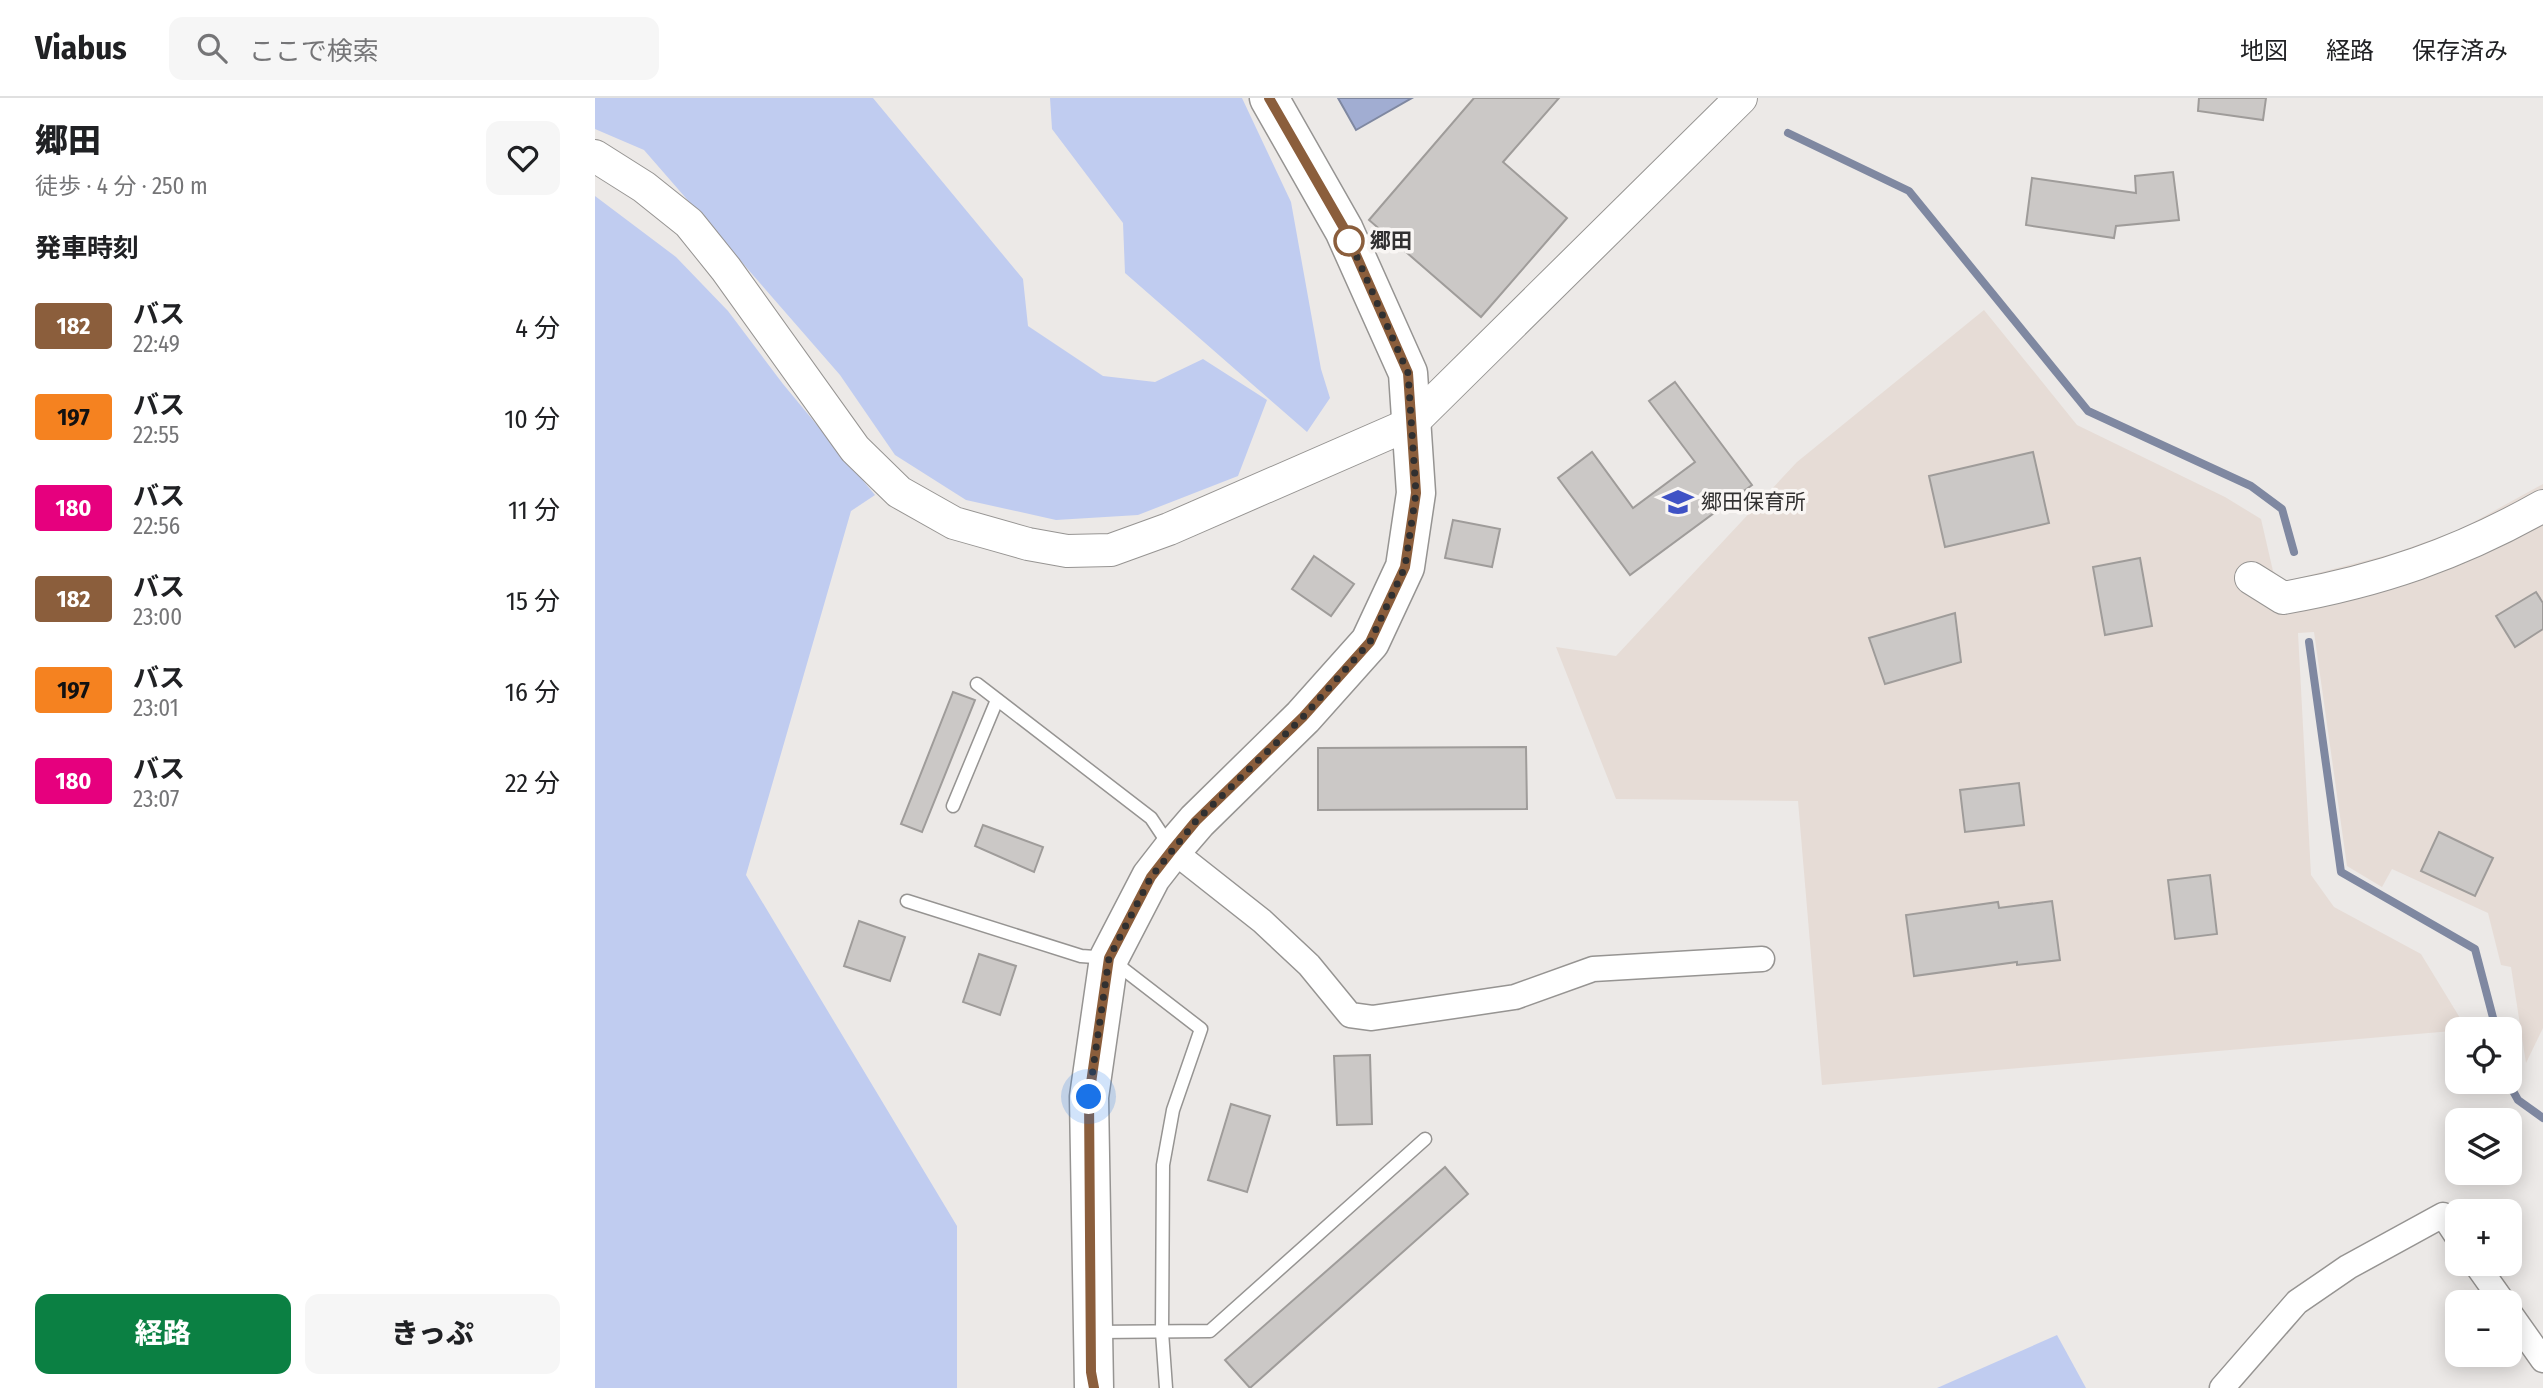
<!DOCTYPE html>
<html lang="ja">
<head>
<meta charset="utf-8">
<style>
  :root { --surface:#fff; --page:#f6f6f6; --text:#202124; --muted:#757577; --line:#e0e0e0; --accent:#0b8043 }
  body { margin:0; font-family:"Fira Sans Condensed","Noto Sans JP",sans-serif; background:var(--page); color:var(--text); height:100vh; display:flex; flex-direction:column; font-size:26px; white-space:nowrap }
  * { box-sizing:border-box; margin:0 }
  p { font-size:23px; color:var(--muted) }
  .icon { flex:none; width:38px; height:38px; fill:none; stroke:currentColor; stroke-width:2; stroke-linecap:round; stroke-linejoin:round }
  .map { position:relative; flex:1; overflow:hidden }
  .panel { display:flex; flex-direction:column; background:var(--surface); width:595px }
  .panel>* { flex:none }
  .badge { padding:0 14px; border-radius:5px; font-size:24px; line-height:46px }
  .fabs { position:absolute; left:1850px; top:919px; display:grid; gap:14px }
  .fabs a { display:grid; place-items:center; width:77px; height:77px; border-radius:14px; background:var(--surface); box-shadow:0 4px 18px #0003; font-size:35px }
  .you { position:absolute; width:35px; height:35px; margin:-18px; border:5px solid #fff; border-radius:50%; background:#1a73e8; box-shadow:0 0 0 10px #1a73e833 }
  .map>.badge { position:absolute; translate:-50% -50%; box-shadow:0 0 0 4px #fff }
  h2 { padding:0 35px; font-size:26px; line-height:63px }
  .round { display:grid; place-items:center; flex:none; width:74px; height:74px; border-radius:14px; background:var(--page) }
  .head { display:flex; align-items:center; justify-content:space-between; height:119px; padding:0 35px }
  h1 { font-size:33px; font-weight:800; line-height:52px }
  .cta { display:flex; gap:14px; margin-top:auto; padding:14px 35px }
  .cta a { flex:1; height:80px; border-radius:14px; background:var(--accent); color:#fff; font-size:28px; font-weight:800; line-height:80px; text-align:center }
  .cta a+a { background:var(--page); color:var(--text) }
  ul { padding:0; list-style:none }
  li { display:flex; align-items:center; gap:21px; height:91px; padding:0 35px }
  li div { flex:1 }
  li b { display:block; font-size:26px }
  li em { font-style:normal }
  li .badge { min-width:77px; font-weight:700; text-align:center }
  header { display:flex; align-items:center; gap:42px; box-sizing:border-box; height:98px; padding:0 35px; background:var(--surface); border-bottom:2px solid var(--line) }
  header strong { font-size:33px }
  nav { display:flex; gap:38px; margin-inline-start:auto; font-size:24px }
  .search { width:490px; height:63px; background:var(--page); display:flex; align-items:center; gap:18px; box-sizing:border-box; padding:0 24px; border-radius:14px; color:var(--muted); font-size:26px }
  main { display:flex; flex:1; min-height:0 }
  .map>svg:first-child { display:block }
  .built { fill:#e6dcd6 }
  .green { fill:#c0ccf0 }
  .water { fill:#a1add2; stroke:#7f88a1; stroke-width:2 }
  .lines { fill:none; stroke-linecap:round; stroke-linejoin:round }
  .stream { stroke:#7f88a1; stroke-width:8 }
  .building { fill:#cbc8c6; stroke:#9f9c9a; stroke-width:2 }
  .service-casing { stroke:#969492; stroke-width:15 }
  .minor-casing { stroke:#969492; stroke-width:27 }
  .tertiary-casing { stroke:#969492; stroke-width:34 }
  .primary-casing { stroke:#969492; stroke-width:41 }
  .service { stroke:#fff; stroke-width:12 }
  .minor { stroke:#fff; stroke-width:24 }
  .tertiary { stroke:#fff; stroke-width:32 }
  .primary { stroke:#fff; stroke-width:38 }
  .line-casing { stroke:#fff; stroke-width:16 }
  .line { stroke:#8b5e3c; stroke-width:10 }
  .walk { stroke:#313030; stroke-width:7; stroke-dasharray:0 12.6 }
  .stop-dot { fill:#fff; stroke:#8b5e3c; stroke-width:3.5 }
  .labels { text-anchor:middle; stroke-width:7; stroke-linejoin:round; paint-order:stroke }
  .stop-label { font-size:21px; font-weight:bold; fill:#313030; stroke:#f9f6f4; text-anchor:start }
  .poi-label { font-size:21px; fill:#313030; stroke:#f9f6f4; text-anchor:start }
</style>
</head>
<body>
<header>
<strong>Viabus</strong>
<div class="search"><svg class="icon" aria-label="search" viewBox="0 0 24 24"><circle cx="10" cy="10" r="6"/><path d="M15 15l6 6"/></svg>ここで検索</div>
<nav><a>地図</a><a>経路</a><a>保存済み</a></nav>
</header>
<main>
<section class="panel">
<div class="head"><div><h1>郷田</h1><p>徒歩 · 4 分 · 250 m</p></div><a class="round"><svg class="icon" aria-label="heart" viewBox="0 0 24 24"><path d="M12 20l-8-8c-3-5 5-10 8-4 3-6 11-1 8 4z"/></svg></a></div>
<h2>発車時刻</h2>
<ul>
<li><span class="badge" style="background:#8b5e3c;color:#fff">182</span><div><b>バス</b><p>22:49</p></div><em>4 分</em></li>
<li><span class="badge" style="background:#f58220;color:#111">197</span><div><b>バス</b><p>22:55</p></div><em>10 分</em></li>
<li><span class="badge" style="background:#e6007e;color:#fff">180</span><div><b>バス</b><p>22:56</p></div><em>11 分</em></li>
<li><span class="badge" style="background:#8b5e3c;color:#fff">182</span><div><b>バス</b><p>23:00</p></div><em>15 分</em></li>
<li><span class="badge" style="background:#f58220;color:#111">197</span><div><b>バス</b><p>23:01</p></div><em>16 分</em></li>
<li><span class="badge" style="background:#e6007e;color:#fff">180</span><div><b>バス</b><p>23:07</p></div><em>22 分</em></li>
</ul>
<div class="cta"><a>経路</a><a>きっぷ</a></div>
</section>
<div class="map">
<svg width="1948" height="1290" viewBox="0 0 1948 1290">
  <rect width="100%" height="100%" fill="#ece9e7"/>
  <polygon class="built" points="1389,212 1482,327 1630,399 1666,421 1678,473 1688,484 1800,455 1866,431 1948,386 1948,930 1931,965 1916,869 1906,867 1893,815 1797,771 1787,789 1752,768 1719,534 1703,535 1716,777 1739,809 1826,856 1865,920 1857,933 1227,987 1203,703 1021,701 961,549 1021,558 1202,364"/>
  <g class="green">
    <polygon points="0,0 278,0 428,181 433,228 508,278 560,284 608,261 672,302 643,378 543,417 461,422 371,402 300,357 245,277 49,52 0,31"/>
    <polygon points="455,0 647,0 696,104 726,271 735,300 712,334 530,175 528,125 457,31"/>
    <polygon points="0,98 81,159 133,213 188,286 280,397 256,413 151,777 362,1128 362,1290 0,1290"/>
    <polygon points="1462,1237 1491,1290 1342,1290"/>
  </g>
  <polygon class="water" points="743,0 817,0 761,32"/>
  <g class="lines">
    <g class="stream">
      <polyline points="1193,35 1314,93 1493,313 1656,388 1687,411 1699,454"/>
      <polyline points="1714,544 1746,774 1880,851 1901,931"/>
      <polyline points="1913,984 1923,1002 1948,1020"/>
    </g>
  </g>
  <g class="building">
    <polygon points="879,0 964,0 908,64 972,120 886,219 774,122"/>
    <polygon points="1604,0 1671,0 1668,22 1603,13"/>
    <polygon points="1578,74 1584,122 1521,128 1519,140 1431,127 1437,80 1541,95 1540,78"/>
    <polygon points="1080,284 1157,387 1035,477 963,380 997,354 1038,410 1100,364 1054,303"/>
    <polygon points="1438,354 1454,425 1350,449 1334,378"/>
    <polygon points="858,422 905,431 897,469 850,460"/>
    <polygon points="719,458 759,486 736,518 697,491"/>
    <polygon points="1545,460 1557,528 1510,537 1498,469"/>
    <polygon points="1941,494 1948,505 1948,531 1920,549 1901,518"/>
    <polygon points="1360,515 1366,564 1290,586 1274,540"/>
    <polygon points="358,594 380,602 327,734 306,726"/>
    <polygon points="931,649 932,711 723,712 723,650"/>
    <polygon points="1424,685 1429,727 1370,734 1365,692"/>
    <polygon points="388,727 448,749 439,774 380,748"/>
    <polygon points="1844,734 1898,760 1880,798 1826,773"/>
    <polygon points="1615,777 1622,836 1580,841 1573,782"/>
    <polygon points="1457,803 1465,862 1422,867 1422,864 1319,878 1311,817 1403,804 1404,810"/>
    <polygon points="264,823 310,839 295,883 249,868"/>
    <polygon points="384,856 421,868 405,917 368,904"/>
    <polygon points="775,957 777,1026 742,1027 739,958"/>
    <polygon points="636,1006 675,1018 652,1094 613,1082"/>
    <polygon points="850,1069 873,1096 655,1290 630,1262"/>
  </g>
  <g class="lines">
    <g class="service-casing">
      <g id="service">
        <polyline points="382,586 556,720 574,747"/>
        <polyline points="358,708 402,602"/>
        <polyline points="312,803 486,858 514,860 606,931 578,1012 568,1067 567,1234 571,1290"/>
        <polyline points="501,1234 615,1233 830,1041"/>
      </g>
    </g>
    <g class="minor-casing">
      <g id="minor">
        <polyline points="577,752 667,823 714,867 755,917 777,920 920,899 998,871 1167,861"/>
        <polyline points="1881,1166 1908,1204"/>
        <polyline points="1914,1214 1948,1262"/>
        <polyline points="1627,1290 1702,1204 1753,1169 1848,1117 1862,1138"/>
      </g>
    </g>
    <g class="tertiary-casing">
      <g id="tertiary">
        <polyline points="0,58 49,89 94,125 131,171 260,351 304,394 359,425 433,446 472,453 516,452 574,431 817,325 1146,0"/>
        <path d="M1656 480 1688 500C1784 483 1863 456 1948 408"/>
      </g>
    </g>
    <g class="primary-casing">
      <polyline id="primary" points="499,1290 494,999 514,860 556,779 577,752 602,723 708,619 775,544 810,469 821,395 813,275 749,132 674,0"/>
    </g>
    <use href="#service" class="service"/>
    <use href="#minor" class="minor"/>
    <use href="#tertiary" class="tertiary"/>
    <use href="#primary" class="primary"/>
  </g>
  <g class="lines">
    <g class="line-casing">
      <polyline id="line" points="499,1290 496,1274 494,999 514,860 556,779 577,752 601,723 708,619 775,544 810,469 821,395 813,275 750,132 674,0"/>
    </g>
    <use href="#line" class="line"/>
    <polyline class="walk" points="494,999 514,860 556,779 601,723 708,619 775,544 810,469 821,395 813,275 750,132 754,143"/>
  </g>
  <defs>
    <g id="school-bare" transform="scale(2.415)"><path d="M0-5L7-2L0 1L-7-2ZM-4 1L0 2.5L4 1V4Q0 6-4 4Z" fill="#3f52c5" stroke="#f9f6f4" stroke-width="2.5" paint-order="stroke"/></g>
  </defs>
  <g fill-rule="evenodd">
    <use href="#school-bare" x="1083" y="404"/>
  </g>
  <circle class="stop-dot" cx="754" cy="143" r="14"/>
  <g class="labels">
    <g class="stop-label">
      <text x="775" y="150">郷田</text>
    </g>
    <g class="poi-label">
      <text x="1106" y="411">郷田保育所</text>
    </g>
  </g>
</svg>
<div class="fabs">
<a><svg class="icon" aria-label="locate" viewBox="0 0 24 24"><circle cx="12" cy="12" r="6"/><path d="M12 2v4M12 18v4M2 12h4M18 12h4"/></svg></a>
<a><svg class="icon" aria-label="layers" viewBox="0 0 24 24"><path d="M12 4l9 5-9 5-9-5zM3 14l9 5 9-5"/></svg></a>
<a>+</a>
<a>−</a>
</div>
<div class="you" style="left:494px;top:999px"></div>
</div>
</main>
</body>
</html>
